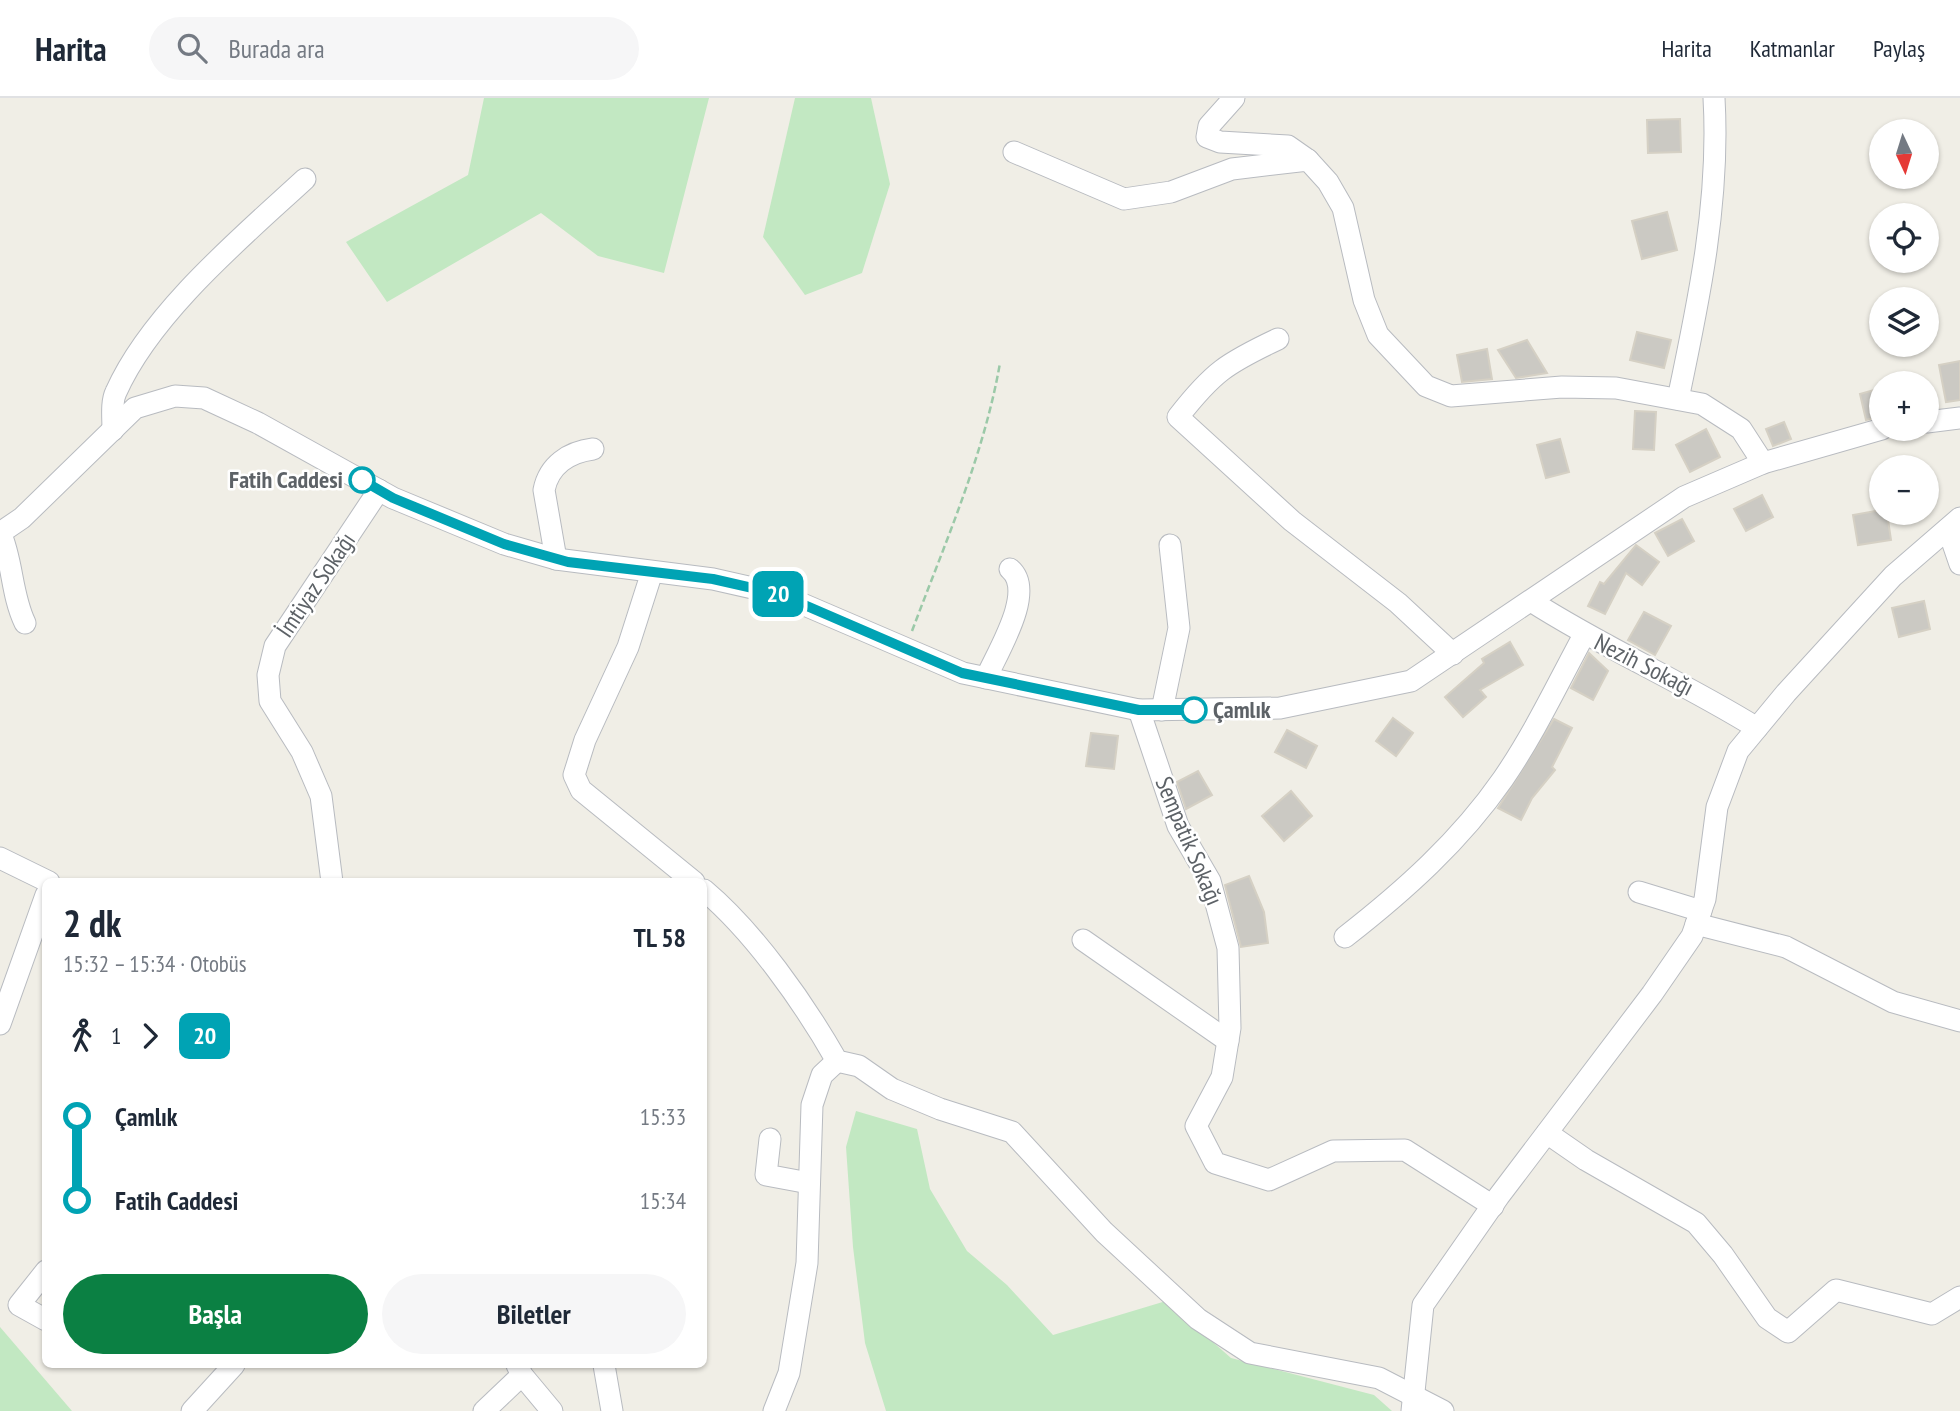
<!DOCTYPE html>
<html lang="tr">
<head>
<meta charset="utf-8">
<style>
  :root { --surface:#fff; --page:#f6f6f7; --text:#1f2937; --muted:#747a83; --line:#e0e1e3; --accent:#0b8043 }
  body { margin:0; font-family:"PT Sans Narrow",sans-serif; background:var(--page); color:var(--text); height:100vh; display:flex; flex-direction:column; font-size:26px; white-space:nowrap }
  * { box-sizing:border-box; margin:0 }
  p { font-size:23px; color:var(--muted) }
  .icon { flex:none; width:38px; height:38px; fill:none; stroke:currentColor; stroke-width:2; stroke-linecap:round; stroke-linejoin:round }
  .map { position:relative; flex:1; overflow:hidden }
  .drawer { position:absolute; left:42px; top:780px; width:665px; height:490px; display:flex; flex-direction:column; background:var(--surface); border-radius:10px; box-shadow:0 2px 5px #0004 }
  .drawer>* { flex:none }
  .badge { padding:0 14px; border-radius:10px; font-size:24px; line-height:46px }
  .needle { width:46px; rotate:176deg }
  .fabs { position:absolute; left:1869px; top:21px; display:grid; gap:14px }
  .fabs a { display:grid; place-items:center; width:70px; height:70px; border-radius:50%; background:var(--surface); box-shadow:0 2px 5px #0004; font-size:35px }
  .map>.badge { position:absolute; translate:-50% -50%; box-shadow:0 0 0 4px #fff }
  .legs { display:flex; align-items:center; gap:10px; height:77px; padding:0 21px; font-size:23px }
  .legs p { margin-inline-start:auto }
  .head { display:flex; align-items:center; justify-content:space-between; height:119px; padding:0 21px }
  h1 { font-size:38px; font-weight:600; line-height:52px }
  .action { display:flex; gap:14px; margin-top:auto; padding:14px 21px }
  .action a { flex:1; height:80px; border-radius:42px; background:var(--accent); color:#fff; font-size:28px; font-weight:600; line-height:80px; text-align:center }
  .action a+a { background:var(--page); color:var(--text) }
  ul { padding:0 21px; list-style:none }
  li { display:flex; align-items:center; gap:24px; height:84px; font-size:26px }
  li i { display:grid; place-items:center; width:10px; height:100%; margin:0 9px; background:currentColor }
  li i::after { content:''; width:18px; height:18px; margin:-9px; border:5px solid; border-radius:50%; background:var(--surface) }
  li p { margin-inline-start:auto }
  li:first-child i { background:linear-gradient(#0000 50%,currentColor 0) }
  li:last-child i { background:linear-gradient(currentColor 50%,#0000 0) }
  header { display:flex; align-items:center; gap:42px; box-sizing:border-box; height:98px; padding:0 35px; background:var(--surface); border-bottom:2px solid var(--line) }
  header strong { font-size:33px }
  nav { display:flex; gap:38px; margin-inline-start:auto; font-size:24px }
  .search { width:490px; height:63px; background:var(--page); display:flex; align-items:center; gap:18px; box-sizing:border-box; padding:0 24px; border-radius:38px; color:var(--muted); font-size:26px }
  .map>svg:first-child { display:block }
  .green { fill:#c2e8c2 }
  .building { fill:#cbc9c3; stroke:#d5d0c4; stroke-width:2 }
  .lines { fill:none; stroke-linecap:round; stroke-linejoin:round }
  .minor-casing { stroke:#b8bbc0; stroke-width:23 }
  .path { stroke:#9bc9a8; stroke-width:2.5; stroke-dasharray:7 3.5; stroke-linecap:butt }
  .minor { stroke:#fff; stroke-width:21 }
  .line-1-casing { stroke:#fff; stroke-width:16 }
  .line-1 { stroke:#00a3b4; stroke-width:10 }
  .stop-1-dot { fill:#fff; stroke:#00a3b4; stroke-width:3.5 }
  .labels { text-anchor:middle; stroke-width:5; stroke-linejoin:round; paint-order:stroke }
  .stop-label { font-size:24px; font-weight:bold; fill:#5d6267; stroke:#fff; text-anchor:end }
  .street-label { font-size:24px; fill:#5d6267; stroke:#fff }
</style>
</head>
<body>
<header>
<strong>Harita</strong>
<div class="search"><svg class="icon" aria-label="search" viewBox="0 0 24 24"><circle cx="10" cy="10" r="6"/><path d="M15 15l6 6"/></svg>Burada ara</div>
<nav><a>Harita</a><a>Katmanlar</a><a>Paylaş</a></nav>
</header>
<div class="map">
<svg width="1960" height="1313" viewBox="0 0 1960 1313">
  <rect width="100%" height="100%" fill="#f0eee6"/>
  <g class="green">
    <polygon points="484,0 709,0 664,175 598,158 541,115 387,204 346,144 468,77"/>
    <polygon points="795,0 871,0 890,86 862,175 805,197 763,139"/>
    <polygon points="856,1013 917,1031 930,1091 967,1153 1007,1187 1053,1237 1166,1203 1231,1260 1374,1297 1392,1313 886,1313 865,1245 853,1149 846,1049"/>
    <polygon points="0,1229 72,1313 0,1313"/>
  </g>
  <g class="building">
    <polygon points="1680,21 1681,54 1648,55 1647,22"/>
    <polygon points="1667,114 1677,152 1642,161 1632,123"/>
    <polygon points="1637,234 1671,242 1664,270 1630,262"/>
    <polygon points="1527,242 1547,275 1516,280 1498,252"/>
    <polygon points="1487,251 1492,281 1462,284 1457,257"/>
    <polygon points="1960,263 1960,302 1946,304 1939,267"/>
    <polygon points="1881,290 1881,318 1866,322 1860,296"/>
    <polygon points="1635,313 1656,314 1654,352 1633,351"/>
    <polygon points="1784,324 1791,341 1773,348 1766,331"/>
    <polygon points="1706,331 1720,359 1690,374 1676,347"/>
    <polygon points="1560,341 1569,374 1546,380 1537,347"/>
    <polygon points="1762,397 1773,419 1746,433 1734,411"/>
    <polygon points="1881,412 1887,415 1891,442 1858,447 1853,417"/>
    <polygon points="1682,421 1694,443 1668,458 1655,435"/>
    <polygon points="1636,447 1659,464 1642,487 1626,475 1605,516 1588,508 1600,484 1604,486"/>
    <polygon points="1924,503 1930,531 1899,539 1892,510"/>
    <polygon points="1644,514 1671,528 1655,557 1628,542"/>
    <polygon points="1510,544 1523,567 1480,592 1486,599 1463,619 1445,599 1484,565 1482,561"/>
    <polygon points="1589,555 1608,573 1593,602 1571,590"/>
    <polygon points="1393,620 1413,635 1396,658 1376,643"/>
    <polygon points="1554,621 1572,630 1552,669 1555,672 1532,700 1521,722 1498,710"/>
    <polygon points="1287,632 1317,648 1306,670 1275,654"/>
    <polygon points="1091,635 1118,638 1114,671 1086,668"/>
    <polygon points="1198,673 1212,697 1186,711 1177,684"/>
    <polygon points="1291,693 1312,718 1284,743 1262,718"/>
    <polygon points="1249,778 1264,814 1268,845 1241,849 1225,787"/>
  </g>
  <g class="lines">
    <g class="minor-casing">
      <g id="minor">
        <polyline points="1234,0 1209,28 1207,39 1220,44 1288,48 1308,62"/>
        <polyline points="1014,54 1124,101 1171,94 1232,71 1308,62 1328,84 1343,110 1364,202 1378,237 1426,288 1451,298 1562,289 1616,290 1702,306 1741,331 1763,365"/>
        <path d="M1278 241C1227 265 1213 274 1178 319L1292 423 1398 505 1453 556"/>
        <path d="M1678 301C1699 202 1720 102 1714 0"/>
        <polyline points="1927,324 1960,320"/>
        <path d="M113 332C113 320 111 304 116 294 151 215 242 139 305 81"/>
        <polyline points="1948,431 1960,466"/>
        <path d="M0 434C13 463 11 496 25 525"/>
        <polyline points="0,435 22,420 135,310 175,298 204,300 258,325 393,400 504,446 556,461 713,481 779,496 963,575 1139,612 1280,610 1411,583 1684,399 1763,365 1882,331"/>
        <path d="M556 461 544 392C549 367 569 354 593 351"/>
        <polyline points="652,474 628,549 585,642 574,677 581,692 694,784"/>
        <path d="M1531 503C1604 550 1683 584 1757 630"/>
        <path d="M986 580C998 553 1036 493 1010 471"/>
        <polyline points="1139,612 1178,728 1210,783 1228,850 1230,930 1222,979 1196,1028 1215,1065 1269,1082 1333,1053 1405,1052 1493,1108"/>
        <polyline points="1162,612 1179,530 1170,447"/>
        <polyline points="0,760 49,784"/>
        <polyline points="332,784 321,698 302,654 270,603 268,577 275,548 379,392"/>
        <path d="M704 792C754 834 804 905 837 963L859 968 892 991 940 1011 1012 1034 1104 1134 1198 1221 1250 1255 1379 1280 1443 1313"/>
        <polyline points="1639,794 1701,813"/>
        <polyline points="1696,826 1786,849 1893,904 1960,923"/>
        <path d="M1345 839C1404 793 1460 743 1503 681 1534 636 1558 585 1584 537"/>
        <polyline points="1083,842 1228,943"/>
        <polyline points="0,926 46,797"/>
        <polyline points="1547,1035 1586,1062 1696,1125 1723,1157 1767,1220 1788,1234 1836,1192 1932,1216 1960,1199"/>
        <polyline points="770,1041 766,1077 809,1085"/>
        <polyline points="46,1173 19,1207 46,1222"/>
        <polyline points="517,1267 522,1277 552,1313"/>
        <polyline points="604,1267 612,1313"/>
        <polyline points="192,1313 234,1267"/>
        <polyline points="484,1313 522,1277"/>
        <polyline points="774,1313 789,1275 807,1165 812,1007 822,977 837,963"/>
        <polyline points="1412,1313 1423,1207 1499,1098 1652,896 1692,838 1705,801 1717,709 1738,653 1786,595 1893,478 1960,420"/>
      </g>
    </g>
    <path class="path" d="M912 533C945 445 984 357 1000 265"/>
    <use href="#minor" class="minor"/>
  </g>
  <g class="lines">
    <g class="line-1-casing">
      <polyline id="line-1" points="362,382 393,400 504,446 568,464 713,481 779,496 962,575 1139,612 1194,612"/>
    </g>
    <use href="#line-1" class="line-1"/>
  </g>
  <g class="stop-1-dot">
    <circle cx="362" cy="382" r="12"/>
    <circle cx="1194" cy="612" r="12"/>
  </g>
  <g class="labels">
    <g class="stop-label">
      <text x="343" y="390">Fatih Caddesi</text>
      <text x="1213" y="620" text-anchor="start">Çamlık</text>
    </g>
    <g class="street-label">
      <text transform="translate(316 487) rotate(-56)" y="8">İmtiyaz Sokağı</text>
      <text transform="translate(1644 567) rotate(27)" y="8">Nezih Sokağı</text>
      <text transform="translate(1189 743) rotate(67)" y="8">Sempatik Sokağı</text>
    </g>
  </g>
</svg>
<div class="fabs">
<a><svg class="needle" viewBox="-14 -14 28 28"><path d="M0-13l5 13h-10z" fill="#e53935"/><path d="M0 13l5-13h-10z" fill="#747a83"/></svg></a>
<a><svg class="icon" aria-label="locate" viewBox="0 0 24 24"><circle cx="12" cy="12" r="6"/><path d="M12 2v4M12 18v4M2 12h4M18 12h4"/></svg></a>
<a><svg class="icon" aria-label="layers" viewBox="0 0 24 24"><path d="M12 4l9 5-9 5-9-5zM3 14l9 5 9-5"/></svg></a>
<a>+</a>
<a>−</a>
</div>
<b class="badge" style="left:778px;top:496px;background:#00a3b4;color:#fff">20</b>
<section class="drawer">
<div class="head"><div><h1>2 dk</h1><p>15:32 – 15:34 · Otobüs</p></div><b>TL 58</b></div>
<div class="legs"><svg class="icon" aria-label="walk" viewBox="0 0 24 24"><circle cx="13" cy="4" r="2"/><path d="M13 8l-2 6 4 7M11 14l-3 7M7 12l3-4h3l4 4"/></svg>1<svg class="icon" aria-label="forward" viewBox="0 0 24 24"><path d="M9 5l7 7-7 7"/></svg><b class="badge" style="background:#00a3b4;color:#fff">20</b></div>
<ul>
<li><i style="color:#00a3b4"></i><b>Çamlık</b><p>15:33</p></li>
<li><i style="color:#00a3b4"></i><b>Fatih Caddesi</b><p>15:34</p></li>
</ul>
<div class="action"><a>Başla</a><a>Biletler</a></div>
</section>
</div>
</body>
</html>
